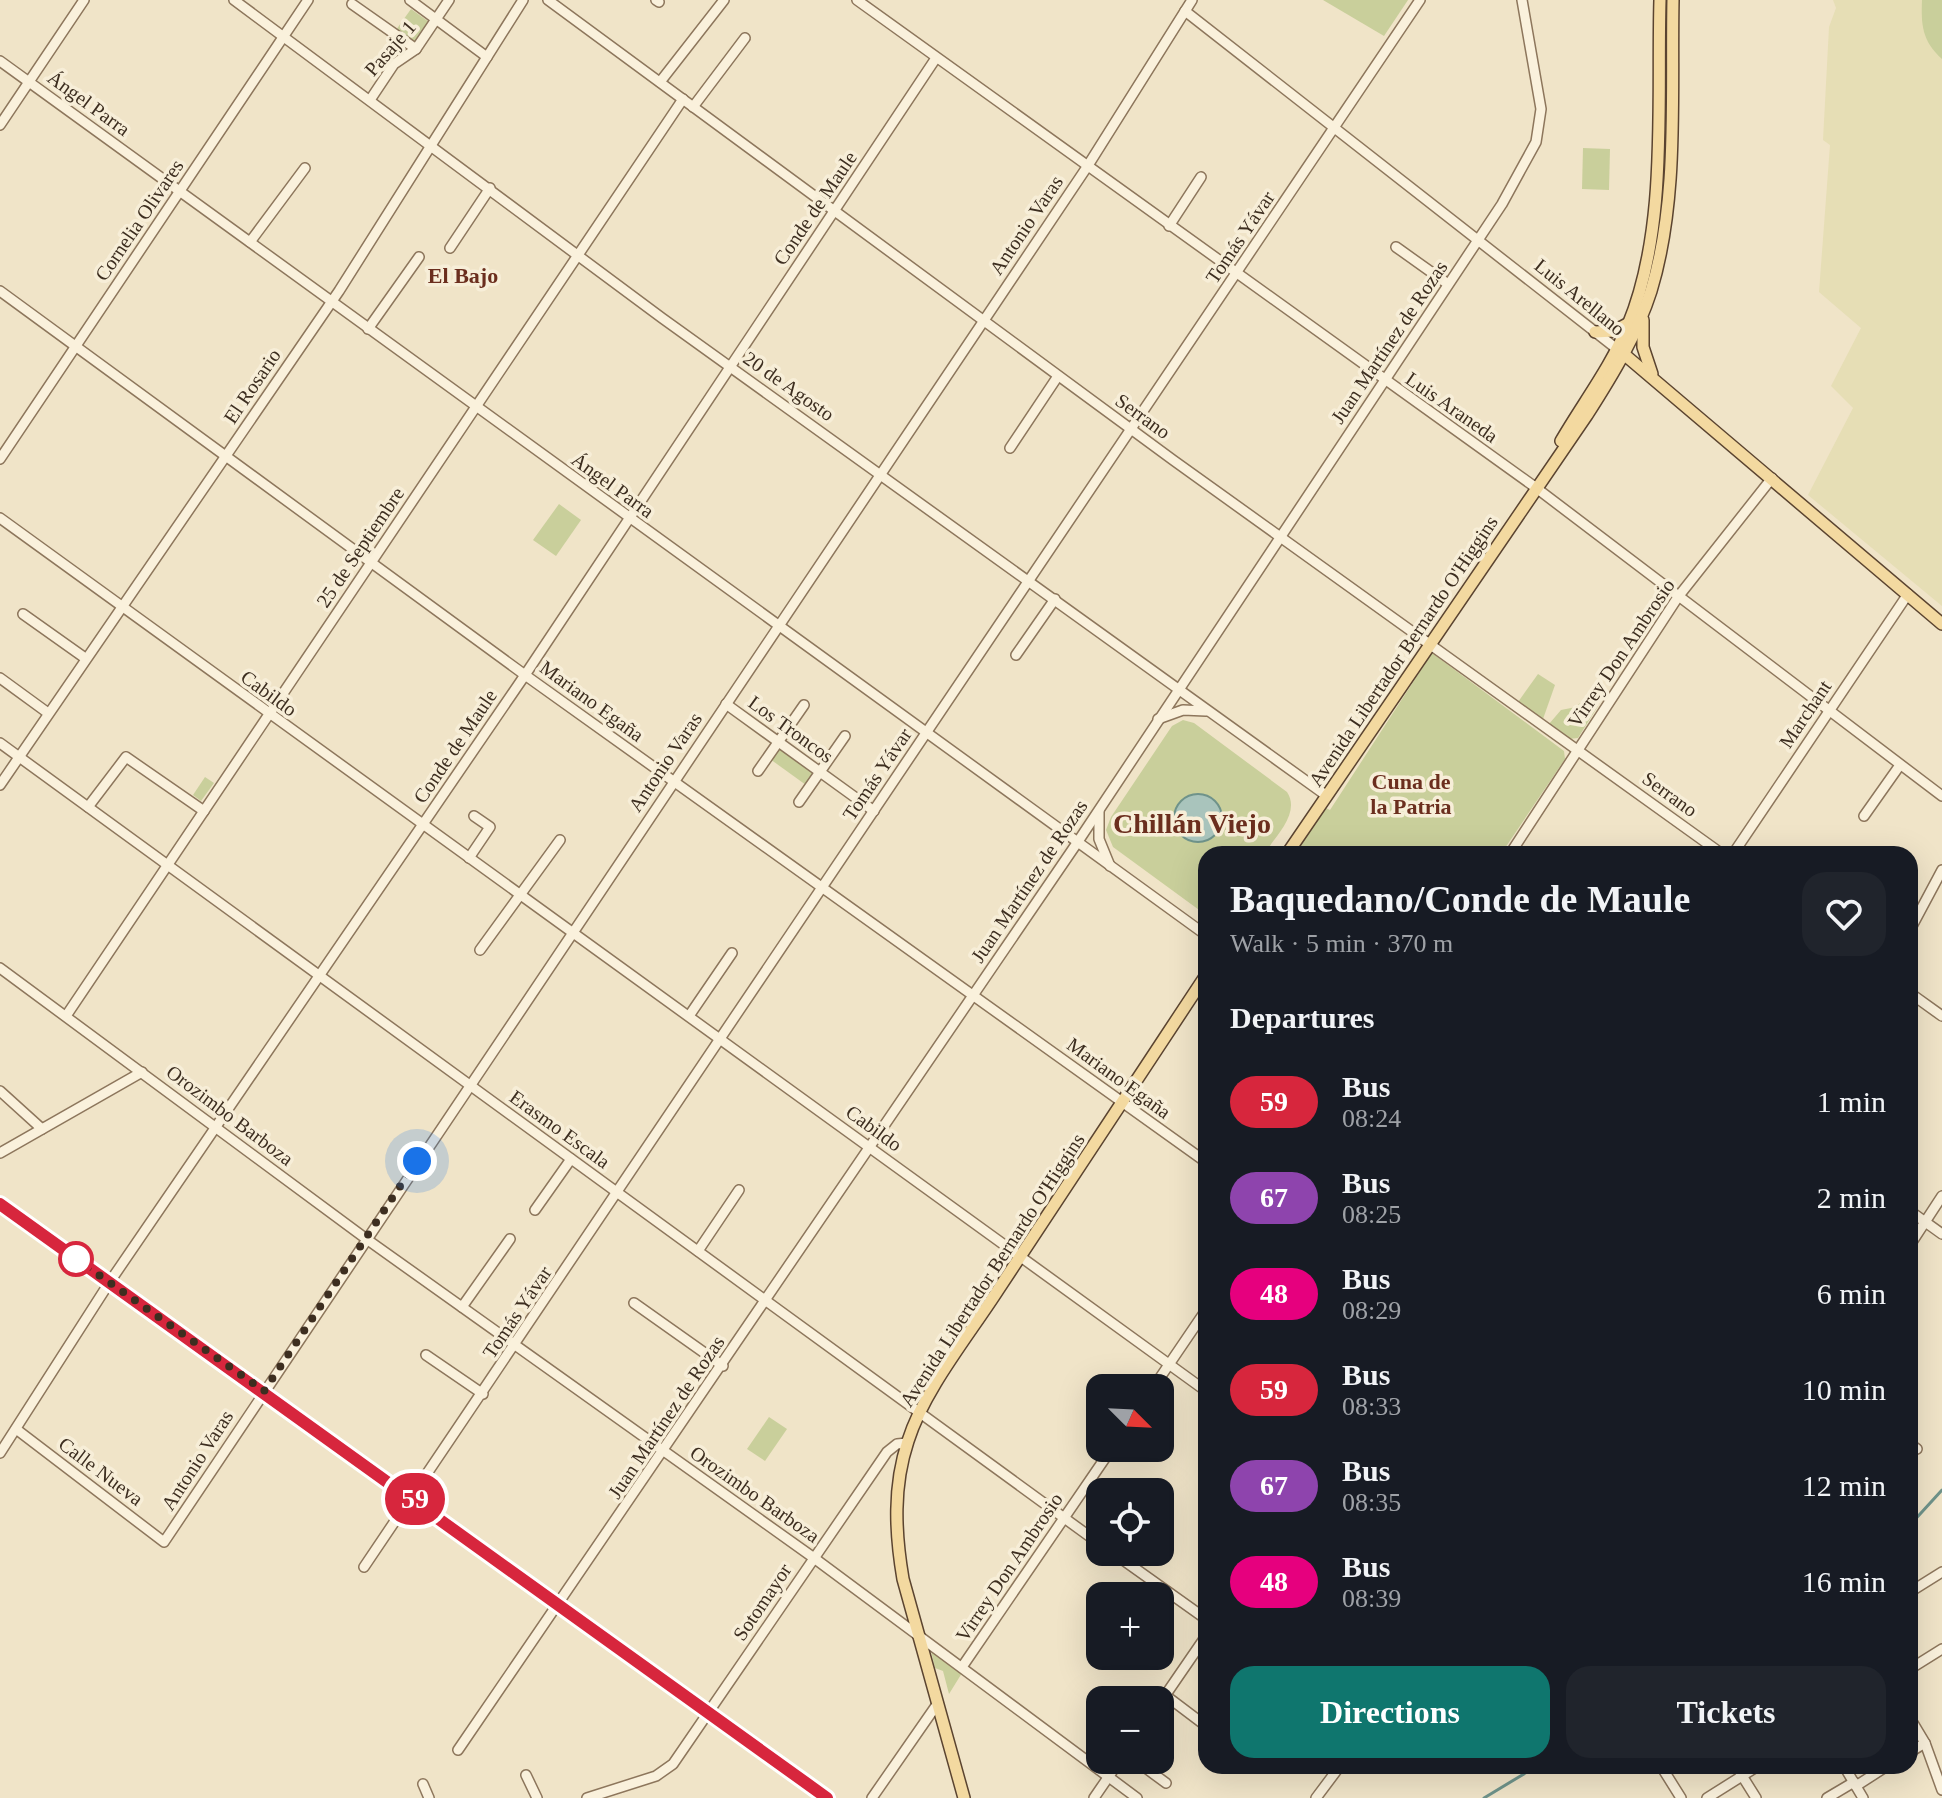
<!DOCTYPE html>
<html lang="en">
<head>
<meta charset="utf-8">
<style>
  :root { --surface:#171b24; --page:#20242c; --text:#f1f3f6; --muted:#9ea1a6; --accent:#0f766e }
  body { margin:0; font-family:Georgia,serif; background:var(--page); color:var(--text); height:100vh; display:flex; flex-direction:column; font-size:30px; white-space:nowrap }
  * { box-sizing:border-box; margin:0 }
  p { font-size:26px; color:var(--muted) }
  .icon { flex:none; width:44px; height:44px; fill:none; stroke:currentColor; stroke-width:2; stroke-linecap:round; stroke-linejoin:round }
  .map { position:relative; flex:1; overflow:hidden }
  .side { position:absolute; left:1198px; top:846px; width:720px; height:928px; display:flex; flex-direction:column; background:var(--surface); border-radius:24px; box-shadow:0 8px 32px #0002 }
  .side>* { flex:none }
  .badge { padding:0 16px; border-radius:26px; font-size:28px; line-height:52px }
  .needle { width:52px; rotate:114deg }
  .tools { position:absolute; left:1086px; top:1374px; display:grid; gap:16px }
  .tools a { display:grid; place-items:center; width:88px; height:88px; border-radius:16px; background:var(--surface); box-shadow:0 8px 32px #0002; font-size:40px }
  .you { position:absolute; width:40px; height:40px; margin:-20px; border:6px solid #fff; border-radius:50%; background:#1a73e8; box-shadow:0 0 0 12px #1a73e833 }
  .map>.badge { position:absolute; translate:-50% -50%; box-shadow:0 0 0 4px #fff }
  h2 { padding:0 32px; font-size:30px; line-height:72px }
  .round { display:grid; place-items:center; flex:none; width:84px; height:84px; border-radius:24px; background:var(--page) }
  .overview { display:flex; align-items:center; justify-content:space-between; height:136px; padding:0 32px }
  h1 { font-size:38px; font-weight:800; line-height:60px }
  .button { display:flex; gap:16px; margin-top:auto; padding:16px 32px }
  .button a { flex:1; height:92px; border-radius:24px; background:var(--accent); color:#fff; font-size:32px; font-weight:800; line-height:92px; text-align:center }
  .button a+a { background:var(--page); color:var(--text) }
  ul { padding:0; list-style:none }
  li { display:flex; align-items:center; gap:24px; height:96px; padding:0 32px }
  li div { flex:1 }
  li b { display:block; font-size:30px }
  li em { font-style:normal }
  li .badge { min-width:88px; font-weight:700; text-align:center }
  .map>svg:first-child { display:block }
  .farmland { fill:#e6deb5 }
  .green { fill:#c9cf9b }
  .water { fill:#a9c4bc; stroke:#6f938a; stroke-width:2 }
  .lines { fill:none; stroke-linecap:round; stroke-linejoin:round }
  .stream { stroke:#6f938a; stroke-width:3 }
  .minor-casing { stroke:#8d765c; stroke-width:12 }
  .major-casing { stroke:#5b4430; stroke-width:14 }
  .minor { stroke:#faf1dc; stroke-width:9 }
  .major { stroke:#f3d9a0; stroke-width:11 }
  .line-casing { stroke:#fff; stroke-width:18 }
  .line { stroke:#d7263d; stroke-width:12 }
  .walk { stroke:#3d2e20; stroke-width:8; stroke-dasharray:0 14.4 }
  .stop-dot { fill:#fff; stroke:#d7263d; stroke-width:4 }
  .labels { text-anchor:middle; stroke-width:7; stroke-linejoin:round; paint-order:stroke }
  .street-label { font-size:20px; fill:#3d2e20; stroke:#f7eed8 }
  .neighbourhood-label { font-size:22px; font-weight:bold; fill:#6b2e1e; stroke:#f7eed8 }
  .district-label { font-size:28px; font-weight:bold; fill:#6b2e1e; stroke:#f7eed8 }
</style>
</head>
<body>
<div class="map">
<svg width="1942" height="1798" viewBox="0 0 1942 1798">
  <rect width="100%" height="100%" fill="#f0e4c8"/>
  <polygon class="farmland" points="1833,0 1942,0 1942,606 1808,495 1853,408 1831,386 1861,328 1819,292 1830,145 1823,140 1829,27 1836,8"/>
  <g class="green">
    <polygon points="1323,0 1408,0 1384,36"/>
    <path d="M1922 0H1942V59C1922 41 1921 25 1922 0Z"/>
    <polygon points="411,9 429,22 414,43 396,30"/>
    <polygon points="1583,148 1610,149 1609,190 1582,189"/>
    <polygon points="559,504 581,520 556,556 533,540"/>
    <polygon points="1432,653 1564,751 1565,759 1501,854 1293,854 1324,807 1330,810"/>
    <polygon points="1538,674 1555,685 1543,719 1518,702"/>
    <polygon points="1580,703 1590,709 1594,703 1598,706 1578,738 1569,739 1549,724 1561,710 1576,707"/>
    <path d="M1183 720 1194 723 1287 792C1301 813 1275 837 1264 854H1206V915L1113 847 1106 830 1111 817 1172 726Z"/>
    <polygon points="778,748 814,773 806,785 770,759"/>
    <polygon points="205,777 214,783 201,801 193,795"/>
    <polygon points="769,1417 787,1429 765,1461 747,1449"/>
    <polygon points="931,1651 962,1673 949,1694 943,1671 935,1668"/>
  </g>
  <circle class="water" cx="1198" cy="818" r="24"/>
  <g class="lines">
    <g class="stream">
      <polyline points="1910,1525 1942,1490"/>
      <polyline points="1484,1798 1537,1766"/>
    </g>
    <g class="minor-casing">
      <g id="minor">
        <polyline points="234,0 662,318 1327,796"/>
        <polyline points="410,0 487,57"/>
        <polyline points="548,0 1173,460 1722,854"/>
        <polyline points="656,0 659,2"/>
        <polyline points="857,0 1535,487 1942,796"/>
        <polyline points="352,4 416,49"/>
        <polyline points="1185,11 1617,349"/>
        <polyline points="0,61 1206,935"/>
        <polyline points="660,82 724,0"/>
        <polyline points="370,100 394,64 416,49 449,0"/>
        <polyline points="693,107 745,38"/>
        <polyline points="0,125 84,0"/>
        <polyline points="1169,226 1201,177"/>
        <polyline points="250,242 305,168"/>
        <polyline points="1396,247 1448,284"/>
        <polyline points="450,248 490,188"/>
        <polyline points="0,291 525,675 1206,1162"/>
        <polyline points="368,329 419,257"/>
        <polyline points="1010,448 1058,376"/>
        <polyline points="0,459 308,0"/>
        <polyline points="0,518 1206,1391"/>
        <polyline points="23,614 85,658"/>
        <polyline points="1016,655 1055,599"/>
        <polyline points="0,678 48,713"/>
        <polyline points="726,704 874,811"/>
        <polyline points="1158,719 1183,710 1206,711"/>
        <polyline points="0,743 1100,1544"/>
        <polyline points="758,771 804,705"/>
        <polyline points="0,785 339,291 523,0"/>
        <polyline points="799,802 845,736"/>
        <polyline points="88,807 126,757 204,811"/>
        <polyline points="1099,811 1099,839 1110,866"/>
        <polyline points="1864,816 1900,765"/>
        <polyline points="1510,854 1678,597 1772,478"/>
        <polyline points="1733,854 1908,594"/>
        <polyline points="469,858 490,827 474,816"/>
        <polyline points="1910,930 1942,870"/>
        <polyline points="480,950 560,840"/>
        <polyline points="0,968 365,1238 814,1558 1137,1798"/>
        <polyline points="1910,993 1942,1016"/>
        <polyline points="66,1016 683,99"/>
        <polyline points="689,1016 732,953"/>
        <polyline points="0,1091 42,1129"/>
        <polyline points="0,1153 142,1072"/>
        <polyline points="535,1210 571,1159"/>
        <polyline points="1910,1211 1942,1234"/>
        <polyline points="1910,1245 1942,1196"/>
        <polyline points="698,1251 739,1190"/>
        <polyline points="634,1303 723,1366"/>
        <polyline points="462,1307 510,1239"/>
        <polyline points="426,1355 483,1394"/>
        <polyline points="1153,1388 1206,1310"/>
        <polyline points="16,1429 164,1542 1087,167 1192,0"/>
        <polyline points="1910,1444 1917,1449"/>
        <polyline points="0,1453 109,1283 525,675 936,58"/>
        <polyline points="1112,1552 1206,1619"/>
        <polyline points="364,1567 1420,0"/>
        <polyline points="1910,1592 1942,1572"/>
        <polyline points="962,1667 1112,1448"/>
        <polyline points="1910,1669 1942,1649"/>
        <polyline points="1165,1695 1206,1726"/>
        <polyline points="1160,1703 1206,1636"/>
        <polyline points="1910,1718 1925,1743 1942,1790"/>
        <polyline points="458,1750 1077,843 1502,204 1536,142 1541,109 1522,0"/>
        <polyline points="1910,1752 1925,1743"/>
        <polyline points="1135,1760 1166,1783"/>
        <polyline points="1661,1766 1681,1798"/>
        <polyline points="1736,1766 1756,1798"/>
        <polyline points="1844,1766 1863,1798"/>
        <polyline points="526,1775 537,1798"/>
        <polyline points="423,1784 429,1798"/>
        <polyline points="1856,1786 1887,1766"/>
        <polyline points="587,1798 656,1776 673,1764 887,1452 897,1444 907,1443"/>
        <polyline points="872,1798 938,1703"/>
        <polyline points="1094,1798 1120,1760"/>
        <polyline points="1316,1798 1340,1766"/>
        <polyline points="1707,1798 1758,1766"/>
        <polyline points="1827,1798 1854,1782"/>
      </g>
    </g>
    <g class="major-casing">
      <g id="major">
        <polyline points="1643,320 1643,347 1652,374"/>
        <polyline points="1595,332 1614,331 1629,323"/>
        <polyline points="1619,350 1942,624"/>
        <path d="M1561 441C1583 403 1611 367 1628 325 1668 229 1657 103 1660 0"/>
        <path d="M1287 854 1587 415C1612 376 1637 335 1651 291 1679 199 1671 95 1673 0"/>
        <polyline points="0,1204 827,1798"/>
        <path d="M964 1798 903 1579C895 1532 893 1486 908 1441 924 1390 969 1335 998 1290 1067 1184 1137 1080 1206 975"/>
      </g>
    </g>
    <use href="#minor" class="minor"/>
    <use href="#major" class="major"/>
  </g>
  <g class="lines">
    <g class="line-casing">
      <polyline id="line" points="0,1204 827,1798"/>
    </g>
    <use href="#line" class="line"/>
    <polyline class="walk" points="76,1259 264,1391 417,1161"/>
  </g>
  <circle class="stop-dot" cx="76" cy="1259" r="16"/>
  <g class="labels">
    <g class="street-label">
      <text transform="translate(390 48) rotate(-49)" y="7">Pasaje 1</text>
      <text transform="translate(89 103) rotate(36)" y="7">Ángel Parra</text>
      <text transform="translate(815 208) rotate(-56)" y="7">Conde de Maule</text>
      <text transform="translate(139 220) rotate(-56)" y="7">Cornelia Olivares</text>
      <text transform="translate(1026 225) rotate(-56)" y="7">Antonio Varas</text>
      <text transform="translate(1240 237) rotate(-56)" y="7">Tomás Yávar</text>
      <text transform="translate(1580 297) rotate(39)" y="7">Luis Arellano</text>
      <text transform="translate(1389 342) rotate(-56)" y="7">Juan Martínez de Rozas</text>
      <text transform="translate(252 386) rotate(-56)" y="7">El Rosario</text>
      <text transform="translate(789 386) rotate(35)" y="7">20 de Agosto</text>
      <text transform="translate(1452 407) rotate(35)" y="7">Luis Araneda</text>
      <text transform="translate(1143 416) rotate(36)" y="7">Serrano</text>
      <text transform="translate(613 485) rotate(36)" y="7">Ángel Parra</text>
      <text transform="translate(360 547) rotate(-56)" y="7">25 de Septiembre</text>
      <text transform="translate(1403 651) rotate(-56)" y="7">Avenida Libertador Bernardo O'Higgins</text>
      <text transform="translate(1621 653) rotate(-56)" y="7">Virrey Don Ambrosio</text>
      <text transform="translate(269 693) rotate(36)" y="7">Cabildo</text>
      <text transform="translate(592 701) rotate(36)" y="7">Mariano Egaña</text>
      <text transform="translate(1805 714) rotate(-56)" y="7">Marchant</text>
      <text transform="translate(791 729) rotate(36)" y="7">Los Troncos</text>
      <text transform="translate(455 746) rotate(-56)" y="7">Conde de Maule</text>
      <text transform="translate(665 762) rotate(-56)" y="7">Antonio Varas</text>
      <text transform="translate(877 774) rotate(-56)" y="7">Tomás Yávar</text>
      <text transform="translate(1670 794) rotate(36)" y="7">Serrano</text>
      <text transform="translate(1029 881) rotate(-56)" y="7">Juan Martínez de Rozas</text>
      <text transform="translate(1119 1078) rotate(36)" y="7">Mariano Egaña</text>
      <text transform="translate(230 1115) rotate(37)" y="7">Orozimbo Barboza</text>
      <text transform="translate(874 1128) rotate(36)" y="7">Cabildo</text>
      <text transform="translate(560 1129) rotate(36)" y="7">Erasmo Escala</text>
      <text transform="translate(992 1270) rotate(-57)" y="7">Avenida Libertador Bernardo O'Higgins</text>
      <text transform="translate(517 1312) rotate(-56)" y="7">Tomás Yávar</text>
      <text transform="translate(666 1417) rotate(-56)" y="7">Juan Martínez de Rozas</text>
      <text transform="translate(197 1460) rotate(-57)" y="7">Antonio Varas</text>
      <text transform="translate(101 1471) rotate(37)" y="7">Calle Nueva</text>
      <text transform="translate(755 1494) rotate(35)" y="7">Orozimbo Barboza</text>
      <text transform="translate(1009 1567) rotate(-56)" y="7">Virrey Don Ambrosio</text>
      <text transform="translate(762 1602) rotate(-56)" y="7">Sotomayor</text>
    </g>
    <g class="neighbourhood-label">
      <text x="463" y="283">El Bajo</text>
      <text x="1411" y="789">Cuna de<tspan x="1411" dy="25">la Patria</tspan></text>
    </g>
    <g class="district-label">
      <text x="1192" y="833">Chillán Viejo</text>
    </g>
  </g>
</svg>
<div class="tools">
<a><svg class="needle" viewBox="-14 -14 28 28"><path d="M0-13l5 13h-10z" fill="#e53935"/><path d="M0 13l5-13h-10z" fill="#9ea1a6"/></svg></a>
<a><svg class="icon" aria-label="locate" viewBox="0 0 24 24"><circle cx="12" cy="12" r="6"/><path d="M12 2v4M12 18v4M2 12h4M18 12h4"/></svg></a>
<a>+</a>
<a>−</a>
</div>
<div class="you" style="left:417px;top:1161px"></div>
<b class="badge" style="left:415px;top:1499px;background:#d7263d;color:#fff">59</b>
<section class="side">
<div class="overview"><div><h1>Baquedano/Conde de Maule</h1><p>Walk · 5 min · 370 m</p></div><a class="round"><svg class="icon" aria-label="heart" viewBox="0 0 24 24"><path d="M12 20l-8-8c-3-5 5-10 8-4 3-6 11-1 8 4z"/></svg></a></div>
<h2>Departures</h2>
<ul>
<li><span class="badge" style="background:#d7263d;color:#fff">59</span><div><b>Bus</b><p>08:24</p></div><em>1 min</em></li>
<li><span class="badge" style="background:#8e44ad;color:#fff">67</span><div><b>Bus</b><p>08:25</p></div><em>2 min</em></li>
<li><span class="badge" style="background:#e6007e;color:#fff">48</span><div><b>Bus</b><p>08:29</p></div><em>6 min</em></li>
<li><span class="badge" style="background:#d7263d;color:#fff">59</span><div><b>Bus</b><p>08:33</p></div><em>10 min</em></li>
<li><span class="badge" style="background:#8e44ad;color:#fff">67</span><div><b>Bus</b><p>08:35</p></div><em>12 min</em></li>
<li><span class="badge" style="background:#e6007e;color:#fff">48</span><div><b>Bus</b><p>08:39</p></div><em>16 min</em></li>
</ul>
<div class="button"><a>Directions</a><a>Tickets</a></div>
</section>
</div>
</body>
</html>
